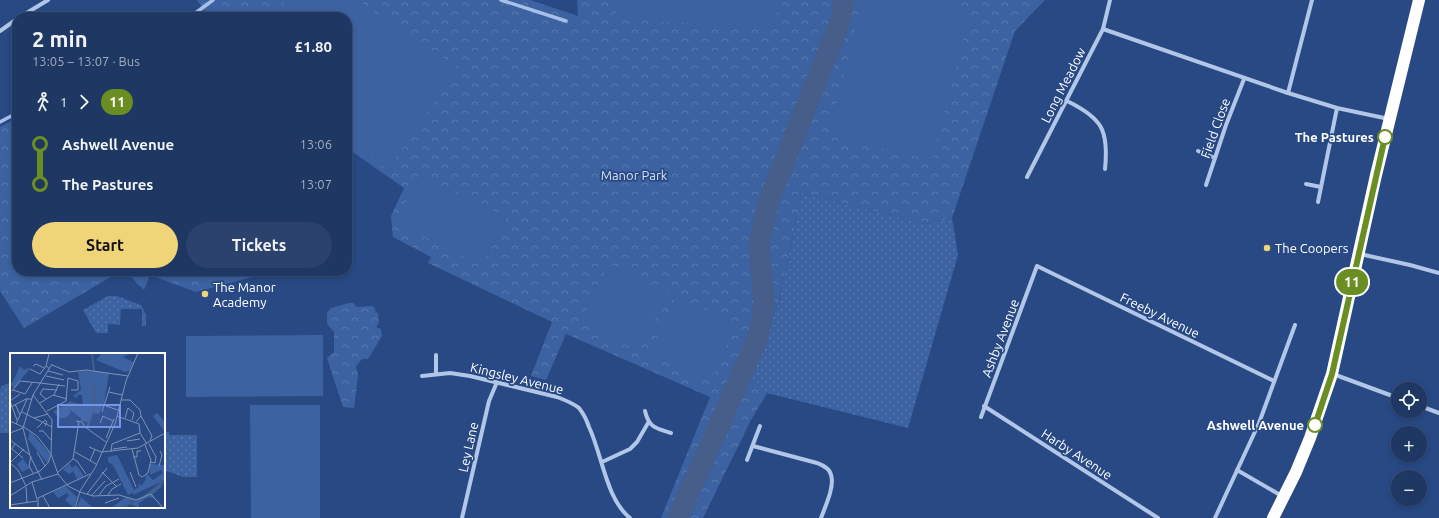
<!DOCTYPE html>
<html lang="en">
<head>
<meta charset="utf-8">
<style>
  :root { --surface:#1e3763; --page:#2b426c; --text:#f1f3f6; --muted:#a1acbe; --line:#3c5178; --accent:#efd578 }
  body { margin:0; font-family:Ubuntu,sans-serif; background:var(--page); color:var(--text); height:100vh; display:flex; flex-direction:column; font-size:15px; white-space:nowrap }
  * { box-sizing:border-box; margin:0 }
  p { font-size:13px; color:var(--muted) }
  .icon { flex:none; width:22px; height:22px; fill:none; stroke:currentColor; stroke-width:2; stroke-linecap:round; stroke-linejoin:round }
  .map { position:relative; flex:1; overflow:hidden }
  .drawer { position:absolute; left:12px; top:12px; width:340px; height:264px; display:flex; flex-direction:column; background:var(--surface); border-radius:16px; box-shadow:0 2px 6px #0003,0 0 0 1px var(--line) }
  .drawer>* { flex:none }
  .badge { padding:0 8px; border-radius:13px; font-size:14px; line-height:26px }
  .controls { position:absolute; left:1391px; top:382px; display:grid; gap:8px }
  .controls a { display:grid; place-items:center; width:36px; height:36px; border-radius:50%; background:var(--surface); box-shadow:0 2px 6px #0003,0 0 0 1px var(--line); font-size:20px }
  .map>.badge { position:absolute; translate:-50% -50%; box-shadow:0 0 0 2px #fff }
  .legs { display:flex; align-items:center; gap:6px; height:44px; padding:0 20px; font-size:13px }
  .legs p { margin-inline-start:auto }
  .overview { display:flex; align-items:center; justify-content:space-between; height:68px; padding:0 20px }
  h1 { font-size:22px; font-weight:700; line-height:30px }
  .cta { display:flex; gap:8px; margin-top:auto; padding:8px 20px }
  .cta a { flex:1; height:46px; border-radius:24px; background:var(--accent); color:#111; font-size:16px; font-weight:700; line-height:46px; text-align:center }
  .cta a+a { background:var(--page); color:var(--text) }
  ul { padding:0 20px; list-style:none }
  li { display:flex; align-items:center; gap:14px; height:40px; font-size:15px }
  li i { display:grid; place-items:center; width:6px; height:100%; margin:0 5px; background:currentColor }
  li i::after { content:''; width:10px; height:10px; margin:-5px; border:3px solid; border-radius:50%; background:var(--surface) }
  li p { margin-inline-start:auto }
  li:first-child i { background:linear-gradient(#0000 50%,currentColor 0) }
  li:last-child i { background:linear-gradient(currentColor 50%,#0000 0) }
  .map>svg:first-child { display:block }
  .grass { fill:url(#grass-dots) }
  .forest { fill:url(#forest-crowns) }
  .pitch { fill:#3c62a1 }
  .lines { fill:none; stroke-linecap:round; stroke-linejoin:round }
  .stream { stroke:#a6c0e8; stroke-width:3.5 }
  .river { stroke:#465e89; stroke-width:21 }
  .street { stroke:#b2c6e7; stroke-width:4 }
  .highway { stroke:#fff; stroke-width:12 }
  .line-1-casing { stroke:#fff; stroke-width:9 }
  .line-1 { stroke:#6b8e23; stroke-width:6 }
  .stop-1-dot { fill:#fff; stroke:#6b8e23; stroke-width:2 }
  .poi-dot { fill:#efd578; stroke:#284984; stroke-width:1.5 }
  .labels { text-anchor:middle; stroke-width:3.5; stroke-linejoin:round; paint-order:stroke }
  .street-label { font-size:13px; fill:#fff; stroke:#284984 }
  .stop-label { font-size:13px; font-weight:bold; fill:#fff; stroke:#284984; text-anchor:end }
  .park-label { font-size:13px; fill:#d5e2f6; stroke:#284984 }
  .poi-label { font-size:13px; fill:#fff; stroke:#284984; text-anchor:start }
  .inset-river { fill:none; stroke:#465e89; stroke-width:2 }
  .inset-road { fill:none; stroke:#7e92b5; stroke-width:1 }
  .view { fill:#7795e8; fill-opacity:0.15; stroke:#7795e8; stroke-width:2 }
  .inset-edge { fill:none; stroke:#fff; stroke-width:2 }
</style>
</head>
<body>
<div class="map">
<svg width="1439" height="518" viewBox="0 0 1439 518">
  <defs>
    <pattern id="grass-dots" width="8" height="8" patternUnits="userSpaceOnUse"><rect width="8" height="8" fill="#3c62a1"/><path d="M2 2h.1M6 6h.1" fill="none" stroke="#597aaf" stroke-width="1.8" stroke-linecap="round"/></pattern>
    <pattern id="forest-crowns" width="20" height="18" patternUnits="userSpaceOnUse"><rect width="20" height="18" fill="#3c62a1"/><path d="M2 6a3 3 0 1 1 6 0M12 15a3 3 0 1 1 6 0" fill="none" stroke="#597aaf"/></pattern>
  </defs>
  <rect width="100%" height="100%" fill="#284984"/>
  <g class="grass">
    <polygon points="802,193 925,224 952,218 958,255 908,428 767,393 748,373 778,305"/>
    <polygon points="108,296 117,296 141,305 146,315 146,326 142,326 142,309 121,309 120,325 108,324 108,333 96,333 83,310"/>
    <polygon points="11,382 11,433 0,433 0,389 2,386"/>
    <polygon points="164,432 169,432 169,435 197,435 197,477 183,477 164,470"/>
  </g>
  <g class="forest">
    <polygon points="197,0 530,0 578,16 577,0 1045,0 1015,31 952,218 925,224 802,193 778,305 748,372 767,393 751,420 703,518 661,518 710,397 566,334 546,380 531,376 552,322 428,263 431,257 393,237 391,216 404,188 347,148 347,17 198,17 205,13"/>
    <polygon points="17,118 17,271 121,271 24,328 0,291 0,127"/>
    <polygon points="125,271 254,271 252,277 196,292 150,275 144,290"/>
    <polygon points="349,303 353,303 357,307 372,306 375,308 375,311 378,313 379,323 376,327 381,329 382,336 368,359 362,359 356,366 358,375 354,408 343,407 327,358 334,352 334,332 327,324 327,313 331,308"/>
  </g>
  <g class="pitch">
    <polygon points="286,0 356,0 458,68 388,169 347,140 347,17 274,17"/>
    <polygon points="617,0 777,0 777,28 616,19"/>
    <polygon points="863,0 935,0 971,10 932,160 828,135"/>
    <polygon points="419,175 507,217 483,265 396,223"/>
    <polygon points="609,264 668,292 639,351 580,323"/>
    <polygon points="676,296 736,324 709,382 649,355"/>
    <polygon points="323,335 323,396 186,397 186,336"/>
    <polygon points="250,405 320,405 320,518 251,518"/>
  </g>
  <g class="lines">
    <g class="stream">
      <polyline points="501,0 566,21"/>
      <polyline points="190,17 213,0"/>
      <polyline points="0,122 17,113"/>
    </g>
    <polyline class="river" points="678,518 759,335 764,302 759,243 769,200 840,22 844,0"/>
    <g class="street">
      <polyline points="20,17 48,0"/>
      <polyline points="1103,29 1288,93 1337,108 1389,119"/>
      <polyline points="0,31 17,19"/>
      <polyline points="1288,93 1312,0"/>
      <path d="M1067 101C1102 118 1109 130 1105 169"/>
      <polyline points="1198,151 1215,158"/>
      <polyline points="1027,177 1103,29 1110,0"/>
      <polyline points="1306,184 1321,187"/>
      <polyline points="1206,185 1226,125 1244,79"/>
      <polyline points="1318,202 1337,108"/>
      <polyline points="1360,254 1410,265 1439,273"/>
      <polyline points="436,355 436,374"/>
      <polyline points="1333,374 1398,398"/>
      <path d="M422 376 450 373 470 376 557 397C565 400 573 403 579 408 583 413 587 421 589 427 602 454 606 499 630 518"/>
      <polyline points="984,406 1158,518"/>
      <polyline points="1420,406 1439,413"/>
      <path d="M645 411C649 428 656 428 671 433"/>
      <polyline points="981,417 1037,266 1274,381"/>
      <path d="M753 446 817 463C822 465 830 468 831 475 835 486 825 507 821 518"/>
      <polyline points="747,460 760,426"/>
      <polyline points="602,462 630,449 637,442 648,423"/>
      <polyline points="1237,470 1282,496"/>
      <polyline points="462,518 489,401 497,382"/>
      <polyline points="1215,518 1259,423 1295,325"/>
    </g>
    <polyline class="highway" points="1273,518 1296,472 1310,438 1332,374 1376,175 1419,0"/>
  </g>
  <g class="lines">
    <g class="line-1-casing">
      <polyline id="line-1" points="1315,425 1332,374 1385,137"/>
    </g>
    <use href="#line-1" class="line-1"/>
  </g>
  <g class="stop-1-dot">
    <circle cx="1385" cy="137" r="7"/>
    <circle cx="1315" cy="425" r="7"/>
  </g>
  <g class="poi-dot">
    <circle cx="1267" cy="248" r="4"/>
    <circle cx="205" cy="294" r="4"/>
  </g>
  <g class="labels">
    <g class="street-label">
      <text transform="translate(1063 85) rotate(-63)" y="5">Long Meadow</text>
      <text transform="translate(1215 128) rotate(-70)" y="5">Field Close</text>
      <text transform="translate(1160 315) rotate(26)" y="5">Freeby Avenue</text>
      <text transform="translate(1000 338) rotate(-69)" y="5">Ashby Avenue</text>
      <text transform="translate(517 378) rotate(14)" y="5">Kingsley Avenue</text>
      <text transform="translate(468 447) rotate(-77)" y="5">Ley Lane</text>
      <text transform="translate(1077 454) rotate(33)" y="5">Harby Avenue</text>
    </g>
    <g class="stop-label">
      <text x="1374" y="142">The Pastures</text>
      <text x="1304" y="430">Ashwell Avenue</text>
    </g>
    <g class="park-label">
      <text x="634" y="180">Manor Park</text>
    </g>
    <g class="poi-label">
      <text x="1275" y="253">The Coopers</text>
      <text x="213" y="292">The Manor<tspan x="213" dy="15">Academy</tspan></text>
    </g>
  </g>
  <g transform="translate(10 353)">
    <rect width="155" height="155" fill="#284984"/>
    <path d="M92 0H121L113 4 123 9 120 18 115 19 86 7ZM10 13 14 17 21 14 4 35 1 32ZM147 60 155 69V79L143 63ZM20 78 41 102 37 110 18 86ZM107 102 125 139 118 142 103 112 98 109V104Z" fill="#3c62a1"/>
    <path d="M75 18 99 20 94 51 89 61 83 60 78 76V69L71 68 72 66 59 56 61 59 57 64 49 66 44 59 60 48 73 52 72 42H67V45L63 43 71 37 68 19ZM13 106 20 115 12 119 7 111ZM59 110 62 115 66 112 74 123 67 126 63 118 60 121 53 117ZM140 111 155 112V127L123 142 124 137 129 134 128 131 132 132 136 126 135 123 137 121 143 127 153 120 151 117 140 122ZM151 131 152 133 142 142 145 146 138 144 129 150V155L120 151 115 155H101L116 144 124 147 120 148 121 151ZM55 133 67 144 64 155 55 147 59 142 57 140 48 145 43 139Z" fill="#3c62a1"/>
    <path d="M71 144 83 155H66Z" fill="#3c62a1"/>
    <path class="inset-river" d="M82 0 84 18M60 49 72 53M44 59 58 51M77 75 85 50 83 29M134 144 155 127M112 155 125 147"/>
    <path class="inset-road" d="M39 1 36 13 40 16M42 12 59 19 76 17 118 23M23 13 26 11 34 15M20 16 30 21 36 13M38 18 53 22M36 23 54 27M30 30 55 33M3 37 15 41 22 30M2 38 10 28 30 30M99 39 112 42M23 42 42 67 41 101 48 121M44 42 49 31M36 46 30 41 33 36 47 37M111 47H120L130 57 131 63M0 48 7 67M0 48 10 41M30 50 43 42 57 46M5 51 10 62M96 53 108 57M1 54 16 46H22M37 58 56 48 58 25 68 28V37H61M12 59 42 74M92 59 100 34M107 63 129 71 130 80M24 65 38 61M115 65 118 55 124 60 122 67M0 68 13 74M66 68 72 69 75 74 96 89M126 69 131 63 142 83 140 88M90 70 93 63 103 68M6 71 17 46M14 74 27 83 41 101M27 75 35 67 37 69 35 73M29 78H33L41 87M0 80 13 75M130 80 137 91M96 85 104 66M0 87 20 102M117 88 130 86M5 90 2 96 13 105M139 91 146 104 145 110 140 109M79 94 91 99M103 96 117 94M122 96 129 122 132 124 138 120 141 107 135 92M27 99 35 113M65 99 86 111M91 99 128 95 155 80M101 99 102 91 130 80M21 103 19 113 23 120M123 104H127V98H131M63 106 67 108 76 121M80 108 85 96M0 110 8 117 16 133M0 110 14 96M149 113 152 102 150 98M48 119 63 106 69 68M92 119 106 133M120 119 126 134M48 121 58 133 70 139 83 143 109 142 126 147 141 141 153 155M32 127 20 103 13 75 23 42 42 11M22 129 27 146M0 130 30 118 38 110 41 102M16 134 17 150M77 141 97 115M82 142 95 128M89 142 96 133 109 126M98 142 102 136 111 131M0 143 22 129 48 121M33 143 40 155M95 150 109 145M0 152 27 148M28 155V145L80 121M65 155 70 138 85 115 105 71 116 28 128 0"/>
    <path class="view" d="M48 52H110V74H48Z"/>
    <rect width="155" height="155" class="inset-edge"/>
  </g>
</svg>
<div class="controls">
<a><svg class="icon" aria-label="locate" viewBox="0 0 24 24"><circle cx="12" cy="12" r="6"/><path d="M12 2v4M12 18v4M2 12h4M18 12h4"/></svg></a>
<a>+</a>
<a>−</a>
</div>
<b class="badge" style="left:1352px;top:282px;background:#6b8e23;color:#fff">11</b>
<section class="drawer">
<div class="overview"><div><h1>2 min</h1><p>13:05 – 13:07 · Bus</p></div><b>£1.80</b></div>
<div class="legs"><svg class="icon" aria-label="walk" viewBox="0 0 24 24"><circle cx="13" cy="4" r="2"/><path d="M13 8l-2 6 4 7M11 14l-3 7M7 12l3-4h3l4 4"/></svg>1<svg class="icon" aria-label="forward" viewBox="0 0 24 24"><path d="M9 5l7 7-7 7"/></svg><b class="badge" style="background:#6b8e23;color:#fff">11</b></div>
<ul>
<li><i style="color:#6b8e23"></i><b>Ashwell Avenue</b><p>13:06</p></li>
<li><i style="color:#6b8e23"></i><b>The Pastures</b><p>13:07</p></li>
</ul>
<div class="cta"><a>Start</a><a>Tickets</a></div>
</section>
</div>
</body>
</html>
